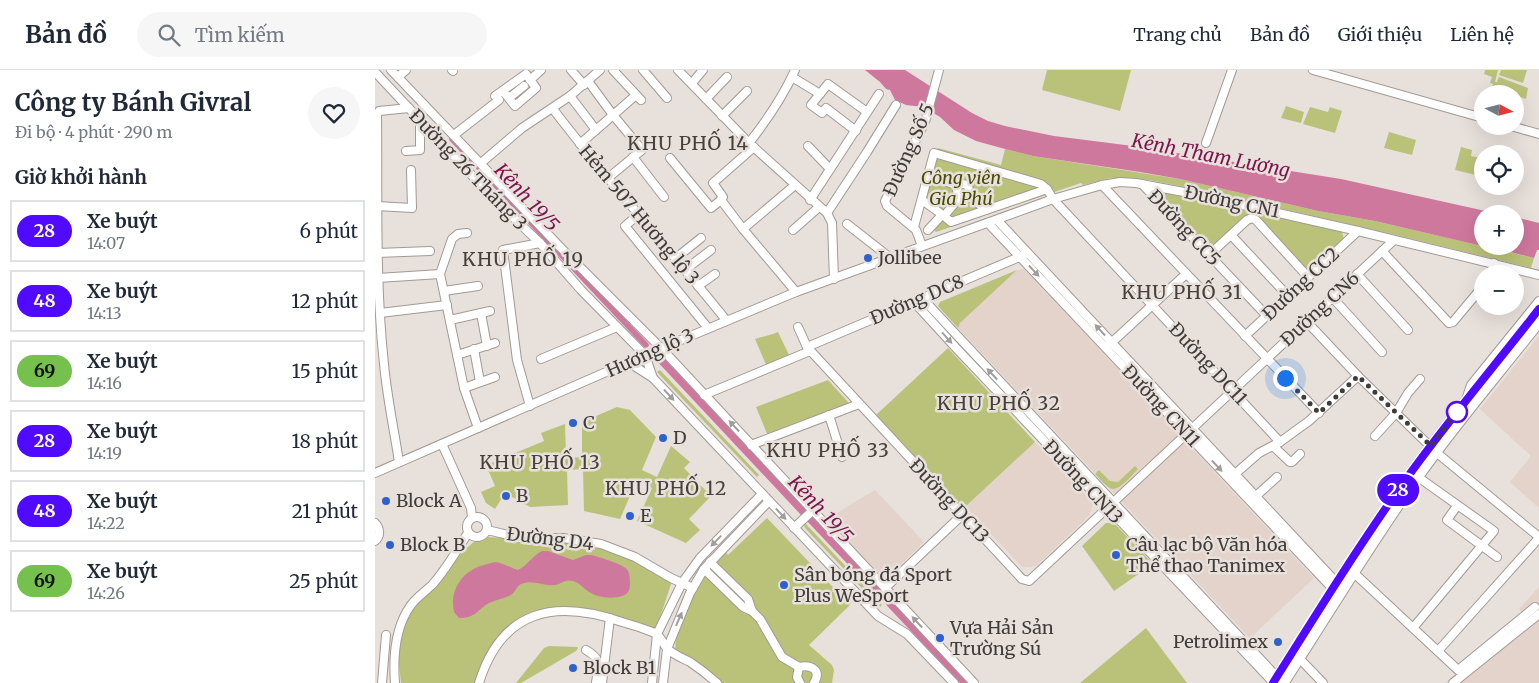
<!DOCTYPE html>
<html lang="vi">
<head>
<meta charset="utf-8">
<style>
  :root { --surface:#fff; --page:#f6f6f7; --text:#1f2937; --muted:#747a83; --line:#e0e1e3 }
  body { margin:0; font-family:Merriweather,serif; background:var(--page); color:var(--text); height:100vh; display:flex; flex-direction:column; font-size:19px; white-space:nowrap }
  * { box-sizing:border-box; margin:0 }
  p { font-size:16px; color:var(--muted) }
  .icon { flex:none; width:28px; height:28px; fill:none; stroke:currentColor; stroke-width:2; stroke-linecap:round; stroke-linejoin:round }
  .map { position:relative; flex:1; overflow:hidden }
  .panel { display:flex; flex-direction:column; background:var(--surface); width:375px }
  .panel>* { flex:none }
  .badge { padding:0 10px; border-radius:16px; font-size:18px; line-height:32px }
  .needle { width:32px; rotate:97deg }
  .tools { position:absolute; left:1099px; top:15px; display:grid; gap:10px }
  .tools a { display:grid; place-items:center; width:50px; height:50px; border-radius:50%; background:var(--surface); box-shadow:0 5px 20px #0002; font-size:25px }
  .you { position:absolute; width:25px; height:25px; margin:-12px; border:4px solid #fff; border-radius:50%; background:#1a73e8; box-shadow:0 0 0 8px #1a73e833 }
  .map>.badge { position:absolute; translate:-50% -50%; box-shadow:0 0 0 2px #fff }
  h2 { padding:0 15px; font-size:19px; line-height:45px }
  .round { display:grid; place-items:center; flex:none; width:52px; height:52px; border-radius:26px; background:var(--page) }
  .head { display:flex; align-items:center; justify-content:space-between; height:85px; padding:0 15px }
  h1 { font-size:24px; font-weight:700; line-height:38px }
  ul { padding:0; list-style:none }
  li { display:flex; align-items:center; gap:15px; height:62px; margin:0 10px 8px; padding:0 5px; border:2px solid var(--line); border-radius:0px }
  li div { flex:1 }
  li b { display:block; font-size:19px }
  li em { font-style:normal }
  li .badge { min-width:55px; font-weight:700; text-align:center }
  header { display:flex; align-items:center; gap:30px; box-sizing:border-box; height:70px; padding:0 25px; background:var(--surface); border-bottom:1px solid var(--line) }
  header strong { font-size:24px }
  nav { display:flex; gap:28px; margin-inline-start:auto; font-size:18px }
  .search { width:350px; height:45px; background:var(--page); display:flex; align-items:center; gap:12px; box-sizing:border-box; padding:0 18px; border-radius:28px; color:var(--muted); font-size:19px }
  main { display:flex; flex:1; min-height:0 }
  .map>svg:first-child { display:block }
  .built { fill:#e3d3ca }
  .green { fill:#bac27a }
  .water { fill:#cf789e }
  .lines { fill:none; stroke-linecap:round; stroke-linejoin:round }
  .canal { stroke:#cf789e; stroke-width:5.5 }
  .minor-casing { stroke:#a29a95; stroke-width:10 }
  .major-casing { stroke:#a29a95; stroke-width:11 }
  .minor { stroke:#fff; stroke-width:8 }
  .major { stroke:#fff; stroke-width:9 }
  .oneway { fill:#9f9e9c }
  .line-casing { stroke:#fff; stroke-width:11 }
  .line { stroke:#4f0aff; stroke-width:8 }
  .walk { stroke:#3f3c3a; stroke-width:5; stroke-dasharray:0 9 }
  .poi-dot { fill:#2e60ce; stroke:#e8e0db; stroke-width:2 }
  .stop-dot { fill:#fff; stroke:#4f0aff; stroke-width:2.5 }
  .labels { text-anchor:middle; stroke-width:5; stroke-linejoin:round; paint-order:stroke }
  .street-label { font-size:18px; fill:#3f3c3a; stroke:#e8e0db }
  .park-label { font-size:18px; font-style:italic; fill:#474c02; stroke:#e8e0db }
  .poi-label { font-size:18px; fill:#3f3c3a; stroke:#e8e0db; text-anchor:start }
  .neighbourhood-label { font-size:19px; letter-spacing:1px; fill:#47413d; stroke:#e8e0db }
  .water-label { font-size:19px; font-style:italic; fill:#7c134c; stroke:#e8e0db }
</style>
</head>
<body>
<header>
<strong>Bản đồ</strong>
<div class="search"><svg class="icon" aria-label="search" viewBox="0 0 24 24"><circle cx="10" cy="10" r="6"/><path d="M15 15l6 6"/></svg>Tìm kiếm</div>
<nav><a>Trang chủ</a><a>Bản đồ</a><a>Giới thiệu</a><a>Liên hệ</a></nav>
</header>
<main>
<section class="panel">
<div class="head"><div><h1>Công ty Bánh Givral</h1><p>Đi bộ · 4 phút · 290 m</p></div><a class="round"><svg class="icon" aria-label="heart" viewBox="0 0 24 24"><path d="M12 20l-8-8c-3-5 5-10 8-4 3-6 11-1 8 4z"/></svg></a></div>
<h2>Giờ khởi hành</h2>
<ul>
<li><span class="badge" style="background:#4f0aff;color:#fff">28</span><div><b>Xe buýt</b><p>14:07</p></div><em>6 phút</em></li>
<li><span class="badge" style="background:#4f0aff;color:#fff">48</span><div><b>Xe buýt</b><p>14:13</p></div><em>12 phút</em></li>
<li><span class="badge" style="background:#76c04d;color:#111">69</span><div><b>Xe buýt</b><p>14:16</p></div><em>15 phút</em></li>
<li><span class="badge" style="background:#4f0aff;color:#fff">28</span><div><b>Xe buýt</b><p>14:19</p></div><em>18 phút</em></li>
<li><span class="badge" style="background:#4f0aff;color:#fff">48</span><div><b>Xe buýt</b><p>14:22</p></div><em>21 phút</em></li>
<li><span class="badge" style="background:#76c04d;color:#111">69</span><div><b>Xe buýt</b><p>14:26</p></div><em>25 phút</em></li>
</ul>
</section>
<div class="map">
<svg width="1164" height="613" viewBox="0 0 1164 613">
  <rect width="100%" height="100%" fill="#e8e0db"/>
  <g class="built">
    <polygon points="649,199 939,508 875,568 583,258 585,253 642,200"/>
    <polygon points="1164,266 1164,438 1135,412 1156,386 1105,339"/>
    <polygon points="660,372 718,433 715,445 661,496 654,497 647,497 591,437"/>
    <polygon points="500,420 549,472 511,509 505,508 452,449"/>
    <polygon points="1164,517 1164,613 1070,613 1150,546 1144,539"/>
  </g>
  <g class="green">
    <polygon points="672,0 756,0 745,41 667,20"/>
    <polygon points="1110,0 1123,0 1120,12 1122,12 1124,7 1153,18 1151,29 1142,26 1140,32 1140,24 1122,24 1116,22 1118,14 1115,13 1117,7 1109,4"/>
    <polygon points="1126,0 1152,0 1148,13 1124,5"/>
    <polygon points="911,36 929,42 926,53 906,48"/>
    <polygon points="935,37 953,42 955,37 967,41 960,63 928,54"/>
    <polygon points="1014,62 1041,70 1037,85 1009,78"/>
    <polygon points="1086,77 1097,80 1096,86 1105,88 1101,105 1080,100"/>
    <polygon points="563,78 626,95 630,79 658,86 805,109 943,141 1000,151 1159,188 1156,198 1021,165 830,121 774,110 752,108 736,108 708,115 706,113 561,162 553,154 562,143 550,130"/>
    <polygon points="788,122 963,160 967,162 969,169 934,202 933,202 876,145 869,148 834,180 784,127 785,123"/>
    <polygon points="642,200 585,253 583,258 563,236 565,232"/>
    <path d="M403 262 415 287 392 297 380 269C389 266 394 266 403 262Z"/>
    <polygon points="573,278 660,372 588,439 501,345"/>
    <polygon points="285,300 384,405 382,407 282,302"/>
    <polygon points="453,310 474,333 473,336 393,366 381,337"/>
    <polygon points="242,337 255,340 281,367 267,400 282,407 296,376 315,392 309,398 336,426 314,449 325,460 311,473 262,451 277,418 262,410 245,449 209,441 208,399 192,400 193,435 155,437 130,423 120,439 111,433 106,422 120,416 111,395 169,371 166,363 190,354 191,388 207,387 207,352"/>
    <path d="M760 396 763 399C757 405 743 423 735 418 729 415 724 408 720 404L724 400 735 411 743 412Z"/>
    <path d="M392 448 475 535 434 575 457 595 459 600 457 613H347L335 603 300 579C303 543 326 508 350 481L353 485Z"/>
    <polygon points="430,453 507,535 505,537 431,459 429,456"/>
    <polygon points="731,453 739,453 778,494 739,521 707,476"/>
    <polygon points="113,467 150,470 180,468 219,476 257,488 297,511 281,560 266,557 245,547 206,539 194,537 169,539 156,542 134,557 117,576 101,613 26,613 23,585 25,561 37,540 67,509 88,481 100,471"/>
    <polygon points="771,558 812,613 705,613"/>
    <polygon points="174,576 202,577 203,578 201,581 146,613 141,613 169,578"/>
  </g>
  <g class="water">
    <polygon points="490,0 530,0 597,43 613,51 630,56 679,66 758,76 966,109 1124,144 1108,144 1107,176 1000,151 943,141 805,109 765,102 658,86 630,79 601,71 579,60 565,47 548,37 531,35 520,30 515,20 511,19 505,12"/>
    <polygon points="1140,147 1164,153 1164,180 1162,180 1159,188 1111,176 1140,176"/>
    <polygon points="284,283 433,441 427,446 278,287"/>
    <polygon points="437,445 594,613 585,613 431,450"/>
    <path d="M167 481H173L198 490 211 485H217C224 487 243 493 249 497 255 500 255 508 255 514 255 520 253 524 247 526 237 529 223 528 214 522 208 518 205 513 198 511 190 509 188 513 180 515 169 517 159 509 146 514 141 517 140 523 136 525 129 528 121 530 114 533 102 540 101 548 84 548L79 542C74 520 88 500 109 495 113 494 118 492 121 492 128 493 136 498 143 500 153 495 157 486 167 481Z"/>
  </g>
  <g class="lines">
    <polyline class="canal" points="77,69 271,275"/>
    <g class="minor-casing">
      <g id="minor">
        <polyline points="16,0 187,179 286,278 599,613"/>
        <polyline points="77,0 78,1"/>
        <polyline points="196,0 209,15"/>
        <polyline points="238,0 266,30"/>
        <polyline points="268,0 292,28"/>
        <polyline points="303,0 374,73 452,143 457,153 459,209"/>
        <polyline points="938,0 1108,48"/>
        <polyline points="0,2 120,130 165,173 206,220 270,285 278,308 503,546 532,564 579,613"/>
        <polyline points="23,7 31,0"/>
        <polyline points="417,7 445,24"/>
        <polyline points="155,10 166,0"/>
        <polyline points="213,11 238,45 267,80 233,108"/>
        <polyline points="317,13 328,0"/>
        <polyline points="195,26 221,60"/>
        <polyline points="134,28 149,16"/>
        <polyline points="331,29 352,7"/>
        <path d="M178 39C233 111 294 179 351 250"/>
        <polyline points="347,46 372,21"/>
        <polyline points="1136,56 1164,64"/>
        <polyline points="481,61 451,38 447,43 436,35 453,14 492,42"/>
        <polyline points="79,65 124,30 120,26 151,4 161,18 140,36 128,21"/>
        <path d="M374 73C392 50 408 27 420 0"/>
        <polyline points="831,73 857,0"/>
        <polyline points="205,74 261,25"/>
        <polyline points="433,76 455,99"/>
        <polyline points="31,81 45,80 45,50"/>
        <polyline points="258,87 289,127"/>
        <polyline points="295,88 336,138 346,130"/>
        <polyline points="106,93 147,58 195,26 225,0"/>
        <polyline points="554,105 583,116"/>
        <circle cx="588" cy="120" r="6"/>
        <polyline points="767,114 892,246"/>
        <polyline points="727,115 944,343"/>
        <polyline points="592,124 611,140"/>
        <polyline points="346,130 368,159 421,222"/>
        <polyline points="346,130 348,127 338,113 379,77"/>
        <polyline points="435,130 504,24"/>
        <polyline points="547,130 565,143"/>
        <polyline points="2,136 37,138 36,100"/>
        <polyline points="452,143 492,82 521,35"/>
        <polyline points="263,145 250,156 333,258"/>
        <polyline points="569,146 576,152 672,119"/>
        <polyline points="622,150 962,513"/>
        <polyline points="613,153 958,519"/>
        <polyline points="472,154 514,187"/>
        <polyline points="539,157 559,83 666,114 672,119 678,129 905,372"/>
        <polyline points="368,159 420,115"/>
        <polyline points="418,160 444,137"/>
        <polyline points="553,160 566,146 569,146 586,126"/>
        <polyline points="856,165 913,226"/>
        <polyline points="547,176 541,160 512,136 510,131 550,52 564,0"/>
        <polyline points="1007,181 1074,253 1078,252 1108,216"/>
        <polyline points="2,183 55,181"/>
        <polyline points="834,185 872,150 877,148 881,150 933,207"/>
        <polyline points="301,188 326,168"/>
        <polyline points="311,199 336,180"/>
        <polyline points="65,204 89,318 103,358"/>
        <polyline points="65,204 77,169 83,164 92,163"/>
        <polyline points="982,204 1033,260"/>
        <polyline points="1116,204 1119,193"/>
        <polyline points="3,208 65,204"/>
        <polyline points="323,216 340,204"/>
        <polyline points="69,221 103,216"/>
        <polyline points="957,227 1007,282"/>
        <polyline points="547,228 902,607"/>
        <polyline points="539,232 582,279 898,612"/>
        <polyline points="5,243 72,235"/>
        <polyline points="106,243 112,276"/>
        <polyline points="75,250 115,241"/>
        <polyline points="932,252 983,306 1062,383 1164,467"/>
        <polyline points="423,257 432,277 647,509 654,511 1019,170"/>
        <polyline points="870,266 983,161"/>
        <polyline points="734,275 811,204"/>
        <polyline points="432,277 649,185"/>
        <polyline points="99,279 105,312"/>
        <polyline points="82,285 120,273"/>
        <polyline points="166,289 242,257"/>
        <polyline points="253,292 278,308"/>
        <polyline points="89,318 120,307"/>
        <polyline points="329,325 435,281"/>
        <polyline points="1092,327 1096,315 1164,231"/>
        <polyline points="155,336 142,290 128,180 165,173"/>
        <polyline points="454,345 467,387"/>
        <polyline points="1000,366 1021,343 1033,323 1045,309"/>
        <polyline points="67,374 96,438 97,448"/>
        <polyline points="376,375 484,334"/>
        <polyline points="898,376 915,392 917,392 925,384"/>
        <path d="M24 392C19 359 12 327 9 294 0 211 3 128 2 45L4 41 34 38"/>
        <polyline points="0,403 270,285 421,222 678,129 727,115 745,112 761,113 814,123 983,161 1164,205"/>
        <polyline points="860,404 884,383 905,372 934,351 983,306"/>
        <polyline points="881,426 902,407"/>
        <polyline points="1082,436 1072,450 1122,487"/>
        <circle cx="102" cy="457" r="10"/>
        <path d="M0 453C5 458 6 466 0 471"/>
        <polyline points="419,458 438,440"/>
        <polyline points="112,460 146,468 188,468 226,474 260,487 296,508 318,518"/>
        <polyline points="335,492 373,529 377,541"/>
        <polyline points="329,499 368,537 377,541 385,549 407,587 424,597"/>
        <polyline points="979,503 1083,600 1160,537"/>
        <polyline points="510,518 587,445"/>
        <polyline points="1038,558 1119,461 1043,407"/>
        <path d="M211 580C228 590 223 595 221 613"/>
        <polyline points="1063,581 1164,468"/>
        <polyline points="925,589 948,613"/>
        <polyline points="7,613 11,565"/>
        <path d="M20 613C18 587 20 557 36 535 42 527 51 521 58 514 72 498 82 480 93 463"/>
        <path d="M104 613C127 539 180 529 247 552 258 555 270 559 280 563 286 566 287 573 292 578 297 584 307 588 315 592 324 598 333 605 342 613"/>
        <polyline points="227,613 235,548"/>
        <polyline points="277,613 282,564 307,513 325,488 387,424"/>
        <polyline points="288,613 292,579 315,523 329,499 394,431"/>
        <path d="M425 613 422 607 424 597C436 594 447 600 439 613"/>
        <polyline points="1078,613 1164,544"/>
      </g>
    </g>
    <g class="major-casing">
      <g id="major">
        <path d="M898 613C941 546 983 478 1029 412 1071 353 1119 296 1164 239"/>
        <path d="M909 613C953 545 995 475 1042 409 1080 355 1123 305 1164 253"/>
      </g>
    </g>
    <use href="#minor" class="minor"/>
    <use href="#major" class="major"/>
  </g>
  <defs><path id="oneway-solid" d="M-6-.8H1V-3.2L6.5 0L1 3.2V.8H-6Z" transform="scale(1.25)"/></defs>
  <g class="oneway">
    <use href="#oneway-solid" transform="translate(659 201) rotate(47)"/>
    <use href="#oneway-solid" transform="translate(725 260) rotate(-133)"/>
    <use href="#oneway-solid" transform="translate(572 268) rotate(48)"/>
    <use href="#oneway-solid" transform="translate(617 304) rotate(-133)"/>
    <use href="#oneway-solid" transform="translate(294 325) rotate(47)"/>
    <use href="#oneway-solid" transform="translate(359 356) rotate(-133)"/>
    <use href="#oneway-solid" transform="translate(842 396) rotate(47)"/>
    <use href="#oneway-solid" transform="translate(406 444) rotate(47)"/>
    <use href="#oneway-solid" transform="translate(341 471) rotate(134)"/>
    <use href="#oneway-solid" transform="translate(304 549) rotate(-66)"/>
    <use href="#oneway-solid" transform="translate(542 552) rotate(-133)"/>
  </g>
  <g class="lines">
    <g class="line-casing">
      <path id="line" d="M898 613C940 546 983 477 1029 412 1071 353 1119 297 1164 239"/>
    </g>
    <use href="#line" class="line"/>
    <polyline class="walk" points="910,308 944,343 983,306 1056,376 1082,342"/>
  </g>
  <g class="poi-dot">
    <circle cx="493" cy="188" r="5"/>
    <circle cx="198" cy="353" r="5"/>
    <circle cx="288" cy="368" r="5"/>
    <circle cx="131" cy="426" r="5"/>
    <circle cx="11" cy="431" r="5"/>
    <circle cx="255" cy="446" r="5"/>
    <circle cx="15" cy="475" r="5"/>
    <circle cx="741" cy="485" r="5"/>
    <circle cx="409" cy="515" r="5"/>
    <circle cx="565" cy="568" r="5"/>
    <circle cx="903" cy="572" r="5"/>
    <circle cx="198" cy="598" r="5"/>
  </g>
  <circle class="stop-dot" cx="1082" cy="342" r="10"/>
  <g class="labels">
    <g class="street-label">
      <text transform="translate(534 80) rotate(-66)" y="6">Đường Số 5</text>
      <text transform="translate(93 100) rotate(46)" y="6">Đường 26 Tháng 3</text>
      <text transform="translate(857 132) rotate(12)" y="6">Đường CN1</text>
      <text transform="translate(264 145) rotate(50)" y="6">Hẻm 507 Hương lộ 3</text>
      <text transform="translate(809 158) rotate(47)" y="6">Đường CC5</text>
      <text transform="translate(926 214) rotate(-43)" y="6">Đường CC2</text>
      <text transform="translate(542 230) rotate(-23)" y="6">Đường DC8</text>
      <text transform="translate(945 239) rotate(-43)" y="6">Đường CN6</text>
      <text transform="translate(275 283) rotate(-24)" y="6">Hương lộ 3</text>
      <text transform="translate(833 294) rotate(47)" y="6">Đường DC11</text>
      <text transform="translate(786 336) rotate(47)" y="6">Đường CN11</text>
      <text transform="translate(708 412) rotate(47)" y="6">Đường CN13</text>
      <text transform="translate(574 431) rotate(47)" y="6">Đường DC13</text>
      <text transform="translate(175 469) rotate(7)" y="6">Đường D4</text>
    </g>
    <g class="park-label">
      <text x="586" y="114">Công viên<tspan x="586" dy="21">Gia Phú</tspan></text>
    </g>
    <g class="poi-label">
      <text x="503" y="194">Jollibee</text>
      <text x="208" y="359">C</text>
      <text x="298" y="374">D</text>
      <text x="141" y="432">B</text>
      <text x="21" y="437">Block A</text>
      <text x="265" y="452">E</text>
      <text x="25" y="481">Block B</text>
      <text x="751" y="481">Câu lạc bộ Văn hóa<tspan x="751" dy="21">Thể thao Tanimex</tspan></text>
      <text x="419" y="511">Sân bóng đá Sport<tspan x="419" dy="21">Plus WeSport</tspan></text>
      <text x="575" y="564">Vựa Hải Sản<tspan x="575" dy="21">Trường Sú</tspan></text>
      <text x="893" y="578" text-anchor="end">Petrolimex</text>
      <text x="208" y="604">Block B1</text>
    </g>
    <g class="neighbourhood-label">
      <text x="313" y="80">KHU PHỐ 14</text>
      <text x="148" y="196">KHU PHỐ 19</text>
      <text x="807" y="229">KHU PHỐ 31</text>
      <text x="624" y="340">KHU PHỐ 32</text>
      <text x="453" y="387">KHU PHỐ 33</text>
      <text x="165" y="399">KHU PHỐ 13</text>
      <text x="291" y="425">KHU PHỐ 12</text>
    </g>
    <g class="water-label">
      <text transform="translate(836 85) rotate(11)" y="7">Kênh Tham Lương</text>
      <text transform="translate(152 127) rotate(47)" y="7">Kênh 19/5</text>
      <text transform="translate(446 439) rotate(47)" y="7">Kênh 19/5</text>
    </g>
  </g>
</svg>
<div class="tools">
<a><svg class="needle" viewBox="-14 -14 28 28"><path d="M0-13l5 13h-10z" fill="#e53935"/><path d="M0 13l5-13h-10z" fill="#747a83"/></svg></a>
<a><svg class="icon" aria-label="locate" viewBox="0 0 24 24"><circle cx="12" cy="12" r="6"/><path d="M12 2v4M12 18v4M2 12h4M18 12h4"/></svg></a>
<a>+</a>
<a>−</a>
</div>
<div class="you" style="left:910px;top:308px"></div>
<b class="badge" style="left:1023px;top:420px;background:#4f0aff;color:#fff">28</b>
</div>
</main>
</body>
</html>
